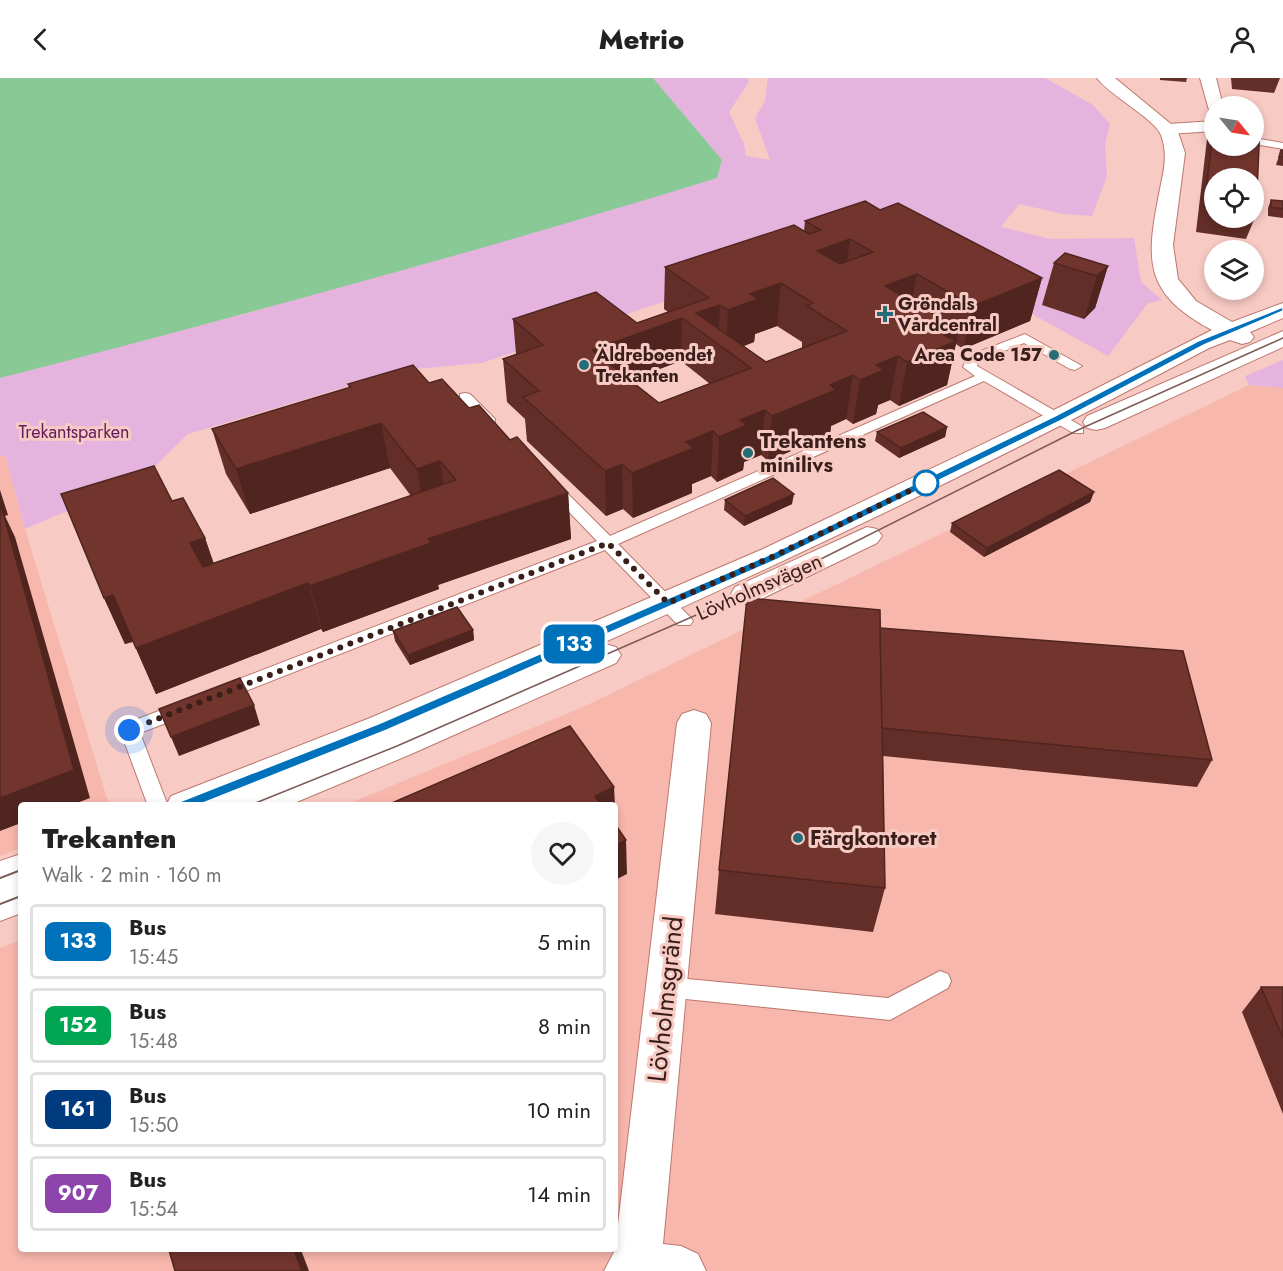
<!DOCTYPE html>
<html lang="en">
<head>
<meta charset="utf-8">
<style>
  :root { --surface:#fff; --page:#f6f6f6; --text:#222; --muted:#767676; --line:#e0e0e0 }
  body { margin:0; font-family:Jost,sans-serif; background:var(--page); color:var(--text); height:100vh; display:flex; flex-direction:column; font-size:22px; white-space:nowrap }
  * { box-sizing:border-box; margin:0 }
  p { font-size:20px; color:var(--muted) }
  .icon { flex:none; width:33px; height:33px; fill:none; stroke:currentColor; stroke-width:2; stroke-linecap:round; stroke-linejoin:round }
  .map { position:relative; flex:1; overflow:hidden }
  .panel { position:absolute; left:18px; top:724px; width:600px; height:450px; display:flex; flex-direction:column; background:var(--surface); border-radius:6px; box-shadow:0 3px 9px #0003 }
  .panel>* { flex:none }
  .badge { padding:0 12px; border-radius:9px; font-size:21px; line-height:39px }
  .needle { width:39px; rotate:120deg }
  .fabs { position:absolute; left:1204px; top:18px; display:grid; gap:12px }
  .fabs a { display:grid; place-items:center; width:60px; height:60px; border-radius:50%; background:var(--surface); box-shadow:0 3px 9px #0003; font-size:30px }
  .you { position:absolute; width:30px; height:30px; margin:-15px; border:4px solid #fff; border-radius:50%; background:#1a73e8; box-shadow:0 0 0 9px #1a73e833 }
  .map>.badge { position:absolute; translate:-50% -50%; box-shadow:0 0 0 3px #fff }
  .round { display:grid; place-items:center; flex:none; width:63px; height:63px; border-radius:32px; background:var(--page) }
  .head { display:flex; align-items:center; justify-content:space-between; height:102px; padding:0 24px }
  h1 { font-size:28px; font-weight:800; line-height:45px }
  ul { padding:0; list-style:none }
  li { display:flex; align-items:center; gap:18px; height:75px; margin:0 12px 9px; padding:0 12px; border:3px solid var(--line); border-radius:6px }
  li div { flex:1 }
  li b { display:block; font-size:22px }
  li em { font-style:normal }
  li .badge { min-width:66px; font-weight:700; text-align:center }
  header { display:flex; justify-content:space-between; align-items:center; height:78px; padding:0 24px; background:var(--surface); font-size:27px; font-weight:800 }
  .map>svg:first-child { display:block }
  .built { fill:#f8b7ac }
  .green { fill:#e4b4df }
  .water { fill:#89c995 }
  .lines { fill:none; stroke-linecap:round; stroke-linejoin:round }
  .lane-casing { stroke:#bc786e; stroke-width:2 }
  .street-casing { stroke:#bc786e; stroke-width:2 }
  .secondary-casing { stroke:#bc786e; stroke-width:2 }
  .lane { fill:#fff; fill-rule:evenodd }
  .street { fill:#fff; fill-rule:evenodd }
  .secondary { fill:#fff; fill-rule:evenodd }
  .tram-far1 { stroke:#7d5c57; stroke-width:1.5 }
  .tram { stroke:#7d5c57; stroke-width:2 }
  .wall { fill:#622e27; fill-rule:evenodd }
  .shaded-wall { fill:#502520 }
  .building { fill:#72352d; stroke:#502520; stroke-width:1.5; fill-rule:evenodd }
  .line { fill:#0072bc; stroke:#fff; stroke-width:1.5 }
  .walk { stroke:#391e1a; stroke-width:6; stroke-dasharray:0 10.8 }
  .poi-dot { fill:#246d78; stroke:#f7cac3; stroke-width:2 }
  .stop-dot { fill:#fff; stroke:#0072bc; stroke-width:3 }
  .labels { text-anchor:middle; stroke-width:6; stroke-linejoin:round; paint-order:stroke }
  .far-poi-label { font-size:18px; font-weight:bold; fill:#391e1a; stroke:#f7cac3; text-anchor:start }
  .far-park-label { font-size:18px; fill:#611c5e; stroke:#f7cac3 }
  .poi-label { font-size:21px; font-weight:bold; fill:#391e1a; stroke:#f7cac3; text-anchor:start }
  .street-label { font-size:21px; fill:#391e1a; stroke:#f7cac3 }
  .near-street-label { font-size:26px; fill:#391e1a; stroke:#f7cac3 }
</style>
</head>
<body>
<header><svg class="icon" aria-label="back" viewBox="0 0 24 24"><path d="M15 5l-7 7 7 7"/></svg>Metrio<svg class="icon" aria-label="person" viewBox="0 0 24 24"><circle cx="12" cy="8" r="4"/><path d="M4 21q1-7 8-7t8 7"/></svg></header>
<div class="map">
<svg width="1283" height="1193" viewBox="0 0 1283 1193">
  <rect width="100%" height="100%" fill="#f7cac3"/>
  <g class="built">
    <polygon points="1249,307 1283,310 1283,1193 0,1193 0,870 21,862 21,1172 615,1172 615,728 345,727 581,630"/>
    <polygon points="5,377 25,451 109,727 21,728 21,770 0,778 0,378"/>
  </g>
  <g class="green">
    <polygon points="653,0 748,0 749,4 729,34 744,66 746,78 770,82 755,40 765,23 768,0 1045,0 1093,27 1110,46 1105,66 1107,98 1092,138 1063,136 1019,126 1001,149 1051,161 1134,160 1141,204 1162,222 1148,225 1108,278 879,151 482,285 403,292 188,356 142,401 25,451 5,377 0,378 0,300 248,235 717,100 722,82"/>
    <polygon points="1283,282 1283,310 1249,307 1245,298"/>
  </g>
  <path class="water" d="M0 0H653L722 82 717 100C480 173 240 238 0 300Z"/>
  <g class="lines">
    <g class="lane-casing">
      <g id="lane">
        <polygon points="1254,60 1283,65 1283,71 1254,66"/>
        <polygon points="1025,256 1082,288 1075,292 1070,291 1024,265 979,283 977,288 1083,349 1083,355 1073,355 984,303 618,466 690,539 693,543 690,547 678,547 605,472 228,620 216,620 213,615 216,610 597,463 546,410 543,407 546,404 556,404 610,458 975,298 963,289 968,278"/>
        <polygon points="465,315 470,316 495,341 495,347 485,347 460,322 460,316"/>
        <polygon points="185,623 192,625 194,630 192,635 140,655 168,728 148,728 120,652 122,647"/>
        <polygon points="940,893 948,896 951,903 948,910 890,942 666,919 658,916 655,909 658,902 666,899 888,920"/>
      </g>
    </g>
    <g class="street-casing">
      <g id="street">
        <polygon points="1200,0 1216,0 1223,28 1215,28 1215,33 1209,32"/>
        <polygon points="1215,43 1215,53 1168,56 1159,51 1168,46"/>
        <polygon points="694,632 706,636 711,645 663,1166 681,1168 698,1176 706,1193 604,1193 615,1172 677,645 682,636"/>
      </g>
    </g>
    <g class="secondary-casing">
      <g id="secondary">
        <path d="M1097 0H1115L1177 51 1185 75 1173 167 1178 201 1196 223 1232 244 1283 225V240L1250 254 1254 259 1250 264 1242 266 1230 262 1209 270C1009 377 806 475 598 567L605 566 616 569 621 577 616 585 409 677 287 728H230L232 724 224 728H166L171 718 370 640 763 471 1050 334 1212 252C1142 215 1146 181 1160 111 1164 91 1168 77 1161 57 1155 41 1109 17 1097 0Z"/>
        <polygon points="1283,253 1283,269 1105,350 1096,352 1087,350 1083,344 1087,338"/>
        <polygon points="867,449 877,451 882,458 877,465 757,523 746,526 735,523 731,516 735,509"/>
        <polygon points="21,776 21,835 0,843 0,783"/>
      </g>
    </g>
    <use href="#lane" class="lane"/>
    <use href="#street" class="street"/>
    <use href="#secondary" class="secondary"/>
    <g class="tram-far1">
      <polyline points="184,728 382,649 774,478 1059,340 1201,265 1283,232"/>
      <polyline points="248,728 397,668 797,493 1078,352 1283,260"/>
    </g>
    <g class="tram">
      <polyline points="0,800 21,792"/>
      <polyline points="0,826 21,818"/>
    </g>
  </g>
  <g class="wall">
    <polygon points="1160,0 1187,0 1186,4 1160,2"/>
    <polygon points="1231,0 1280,0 1274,15 1232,11"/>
    <path d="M1215 39V68H1254V44L1260 45 1256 137 1246 161 1196 154 1207 61ZM1215 100H1254V140H1215Z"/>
    <polygon points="1281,72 1283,72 1283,88 1276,87"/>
    <polygon points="1271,122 1283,123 1283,140 1268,138 1268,130"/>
    <path d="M880 132 1042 200 1030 243 963 271 956 266 947 307 899 328 890 322 878 327 876 336 853 346 846 341 831 348 830 356 768 383 761 377 744 384 743 392 717 404 711 398 692 406V415L633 440 623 431 606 438 527 363 525 341 507 324 503 281 516 276 513 241 637 245 668 234 664 231 665 189 804 153 805 143ZM777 248 802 264V270L766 284 743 268 754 264 755 256ZM681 283 710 306 659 325 630 302Z"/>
    <polygon points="1054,185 1108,188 1095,230 1084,241 1042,227"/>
    <polygon points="429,305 469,330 510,362 568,415 571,461 438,507 439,511 323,554 321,551 156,616 133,564 125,566 104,520 172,423 205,460 213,485 411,418 390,390 250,436 226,396 212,351 349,310 348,306"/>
    <polygon points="947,349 945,359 899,380 875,363 877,354"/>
    <polygon points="1094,414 1090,424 984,479 950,454 952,445"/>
    <polygon points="725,422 792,426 744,448 724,432"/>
    <polygon points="880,550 1212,682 1197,709 883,678 885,810 873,854 715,836 719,792"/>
    <polygon points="473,552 474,562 410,587 395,563 393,553"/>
    <polygon points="1261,909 1283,909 1283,1036 1242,934"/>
  </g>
  <g class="shaded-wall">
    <polygon points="850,161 845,202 817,173"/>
    <polygon points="1108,188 1095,230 1084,241 1097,198"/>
    <polygon points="917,196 909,238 885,208"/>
    <polygon points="1042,200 1030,243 963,271 973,228"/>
    <polygon points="781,205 777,248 755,256 754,264 729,274 726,272 728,232 750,216"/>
    <polygon points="720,227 718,266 696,235"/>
    <polygon points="682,240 681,283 594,315 592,272"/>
    <polygon points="959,251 947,307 899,328 907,284 944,257"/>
    <polygon points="898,278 890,322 878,327 876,336 853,346 860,302 876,287"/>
    <polygon points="853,297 846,341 831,348 830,356 768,383 772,338 830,307"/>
    <polygon points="765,332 761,377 744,384 743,392 717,404 719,359 740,342"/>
    <polygon points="381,345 390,390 250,436 236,391"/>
    <polygon points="947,349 945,359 899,380 901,370"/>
    <polygon points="713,353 711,398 692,406 692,415 633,440 632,395 686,364"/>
    <polygon points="440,383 447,428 425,436 417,391"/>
    <polygon points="622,386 623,431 606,438 605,393"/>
    <polygon points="0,412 8,437 5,438 15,459 90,720 69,728 21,728 21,745 0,753"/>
    <polygon points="1094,414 1090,424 984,479 987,470"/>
    <polygon points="568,415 571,461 438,507 439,511 323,554 310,508 428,461"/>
    <polygon points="794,416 792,426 744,448 745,438"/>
    <polygon points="205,460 221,506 207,511 190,465"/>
    <polygon points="308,505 321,551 156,616 136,570"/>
    <polygon points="113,517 133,563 125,566 104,520"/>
    <polygon points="473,552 474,562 410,587 408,577"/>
    <polygon points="254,627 260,647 179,678 171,659"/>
    <polygon points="614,709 615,728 596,728 595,718"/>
    <polygon points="626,762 627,796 615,802 615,768"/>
    <polygon points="294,1172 301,1172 309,1193 302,1193"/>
  </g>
  <g class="building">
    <polygon points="1215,39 1215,68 1254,68 1254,44 1260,45 1256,137 1254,137 1254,100 1215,100 1215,131 1204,129"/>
    <polygon points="1281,72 1283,72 1283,79 1279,79"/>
    <polygon points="1271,122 1283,123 1283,131 1271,129"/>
    <path d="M865 123 880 132 898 125 1042 200 973 228 917 196 885 208 959 251 944 257 956 263 907 284 898 278 876 287 884 292 860 302 853 297 830 307 836 312 772 338 765 332 740 342 747 347 719 359 713 353 686 364 694 370 632 395 622 386 605 393 523 319 539 313 503 281 543 267 513 241 596 214 637 245 709 220 665 189 794 147 809 156 821 152 805 143ZM850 161 873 174 840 186 817 173ZM781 205 813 225 807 228 847 253 766 284 696 235 720 227 728 232 758 221 750 216ZM682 240 751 290 659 325 592 272Z"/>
    <polygon points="1065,175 1108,188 1097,198 1054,185"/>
    <polygon points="413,287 429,305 442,301 469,330 479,327 510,362 517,359 568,415 428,461 431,465 310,508 308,505 136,570 113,517 104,520 61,416 154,388 172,423 183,420 205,460 190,465 203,489 456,402 440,383 417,391 381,345 236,391 212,351 351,309 348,306"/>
    <polygon points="923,334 947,349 901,370 877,354"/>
    <polygon points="1059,392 1094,414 987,470 952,445"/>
    <polygon points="773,400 794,416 745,438 725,422"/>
    <polygon points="2,431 74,692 0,720 0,432"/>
    <polygon points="747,520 880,532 885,810 719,792"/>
    <polygon points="457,529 473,552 408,577 393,553"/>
    <polygon points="880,550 1183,573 1212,682 882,650"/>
    <polygon points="240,600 254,627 171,659 159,631"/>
    <polygon points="570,648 614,709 595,718 602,728 385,728"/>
    <polygon points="615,746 626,762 615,768"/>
    <polygon points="1261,909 1283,909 1283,960"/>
    <polygon points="169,1172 294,1172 302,1193 175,1193"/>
  </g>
  <polygon class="line" points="1283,229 1283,233 1204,267 1062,342 778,481 387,652 188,731 184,733 177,728 179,724 378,646 771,476 1055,338 1198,263"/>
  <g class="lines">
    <polyline class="walk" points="129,652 608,465 668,525 774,478 926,405"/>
  </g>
  <g class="poi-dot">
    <path d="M882 227h6v6h6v6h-6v6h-6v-6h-6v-6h6z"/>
    <circle cx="1054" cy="277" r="6"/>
    <circle cx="584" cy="287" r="6"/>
    <circle cx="748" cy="375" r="6"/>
    <circle cx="798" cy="760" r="6"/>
  </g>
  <circle class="stop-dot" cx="926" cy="405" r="12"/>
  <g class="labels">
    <g class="far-poi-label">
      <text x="898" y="232">Gröndals<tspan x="898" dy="21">Vårdcentral</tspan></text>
      <text x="596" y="283">Äldreboendet<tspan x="596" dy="21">Trekanten</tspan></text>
      <text x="1042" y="283" text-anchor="end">Area Code 157</text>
    </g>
    <g class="far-park-label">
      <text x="74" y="360">Trekantsparken</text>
    </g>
    <g class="poi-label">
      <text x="760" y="370">Trekantens<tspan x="760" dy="24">minilivs</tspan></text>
      <text x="810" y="767">Färgkontoret</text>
    </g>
    <g class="street-label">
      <text transform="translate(759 509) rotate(-24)" y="7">Lövholmsvägen</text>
    </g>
    <g class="near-street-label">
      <text transform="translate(665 921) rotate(-84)" y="9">Lövholmsgränd</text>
    </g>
  </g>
</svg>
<div class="fabs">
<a><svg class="needle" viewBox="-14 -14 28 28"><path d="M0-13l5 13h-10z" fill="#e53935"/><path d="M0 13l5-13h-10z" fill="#767676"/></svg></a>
<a><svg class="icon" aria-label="locate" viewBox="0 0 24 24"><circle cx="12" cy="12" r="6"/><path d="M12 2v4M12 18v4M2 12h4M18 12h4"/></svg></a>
<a><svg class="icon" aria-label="layers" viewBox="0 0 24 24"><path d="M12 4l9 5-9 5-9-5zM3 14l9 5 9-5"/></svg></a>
</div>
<div class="you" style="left:129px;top:652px"></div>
<b class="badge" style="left:574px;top:566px;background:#0072bc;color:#fff">133</b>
<section class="panel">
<div class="head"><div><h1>Trekanten</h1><p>Walk · 2 min · 160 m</p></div><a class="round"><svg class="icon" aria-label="heart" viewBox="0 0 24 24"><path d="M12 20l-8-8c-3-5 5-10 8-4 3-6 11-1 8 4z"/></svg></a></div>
<ul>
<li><span class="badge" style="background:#0072bc;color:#fff">133</span><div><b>Bus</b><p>15:45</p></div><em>5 min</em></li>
<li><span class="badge" style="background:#00a651;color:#fff">152</span><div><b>Bus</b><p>15:48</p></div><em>8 min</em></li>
<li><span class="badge" style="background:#003b80;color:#fff">161</span><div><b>Bus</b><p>15:50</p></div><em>10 min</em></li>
<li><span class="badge" style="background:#8e44ad;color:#fff">907</span><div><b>Bus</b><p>15:54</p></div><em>14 min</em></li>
</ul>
</section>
</div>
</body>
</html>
